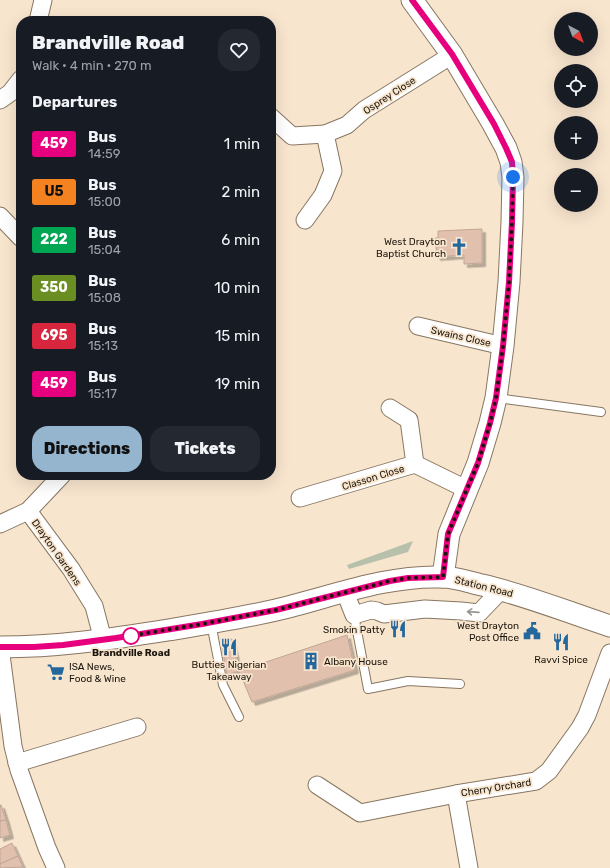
<!DOCTYPE html>
<html lang="en">
<head>
<meta charset="utf-8">
<style>
  :root { --surface:#171b24; --page:#242831; --text:#f1f3f6; --muted:#9ea1a6; --accent:#95b4ce }
  body { margin:0; font-family:Rubik,sans-serif; background:var(--page); color:var(--text); height:100vh; display:flex; flex-direction:column; font-size:15px; white-space:nowrap }
  * { box-sizing:border-box; margin:0 }
  p { font-size:13px; color:var(--muted) }
  .icon { flex:none; width:22px; height:22px; fill:none; stroke:currentColor; stroke-width:2; stroke-linecap:round; stroke-linejoin:round }
  .map { position:relative; flex:1; overflow:hidden }
  .sheet { position:absolute; left:16px; top:16px; width:260px; height:464px; display:flex; flex-direction:column; background:var(--surface); border-radius:16px; box-shadow:0 4px 16px #0002 }
  .sheet>* { flex:none }
  .badge { padding:0 8px; border-radius:3px; font-size:14px; line-height:26px }
  .needle { width:26px; rotate:139deg }
  .tools { position:absolute; left:554px; top:12px; display:grid; gap:8px }
  .tools a { display:grid; place-items:center; width:44px; height:44px; border-radius:50%; background:var(--surface); box-shadow:0 4px 16px #0002; font-size:20px }
  .you { position:absolute; width:20px; height:20px; margin:-10px; border:3px solid #fff; border-radius:50%; background:#1a73e8; box-shadow:0 0 0 6px #1a73e833 }
  .map>.badge { position:absolute; translate:-50% -50%; box-shadow:0 0 0 2px #fff }
  h2 { padding:0 16px; font-size:15px; line-height:36px }
  .round { display:grid; place-items:center; flex:none; width:42px; height:42px; border-radius:16px; background:var(--page) }
  .head { display:flex; align-items:center; justify-content:space-between; height:68px; padding:0 16px }
  h1 { font-size:19px; font-weight:800; line-height:30px }
  .action { display:flex; gap:8px; margin-top:auto; padding:8px 16px }
  .action a { flex:1; height:46px; border-radius:16px; background:var(--accent); color:#111; font-size:16px; font-weight:800; line-height:46px; text-align:center }
  .action a+a { background:var(--page); color:var(--text) }
  ul { padding:0; list-style:none }
  li { display:flex; align-items:center; gap:12px; height:48px; padding:0 16px }
  li div { flex:1 }
  li b { display:block; font-size:15px }
  li em { font-style:normal }
  li .badge { min-width:44px; font-weight:700; text-align:center }
  .map>svg:first-child { display:block }
  .green { fill:#b7c0ab }
  .building { fill:#e2c0ae; stroke:#c0a697; filter:url(#shadow) }
  .lines { fill:none; stroke-linecap:round; stroke-linejoin:round }
  .service-casing { stroke:#877661; stroke-width:10 }
  .minor-casing { stroke:#877661; stroke-width:19 }
  .tertiary-casing { stroke:#877661; stroke-width:23 }
  .service { stroke:#fff; stroke-width:8 }
  .minor { stroke:#fff; stroke-width:17 }
  .tertiary { stroke:#fff; stroke-width:21 }
  .oneway { stroke:#999692 }
  .line-casing { stroke:#fff; stroke-width:9 }
  .line { stroke:#e6007e; stroke-width:6 }
  .walk { stroke:#1c160d; stroke-width:4; stroke-dasharray:0 7.2 }
  .stop-dot { fill:#fff; stroke:#e6007e; stroke-width:2 }
  .labels { text-anchor:middle; stroke-width:3.5; stroke-linejoin:round; paint-order:stroke }
  .street-label { font-size:10px; fill:#1c160d; stroke:#f8e5ce }
  .poi-label { font-size:10px; fill:#1c160d; stroke:#f8e5ce; text-anchor:end }
  .stop-label { font-size:10px; font-weight:bold; fill:#1c160d; stroke:#f8e5ce }
</style>
</head>
<body>
<div class="map">
<svg width="610" height="868" viewBox="0 0 610 868">
  <defs>
    <filter id="shadow"><feDropShadow dx="3.5" dy="3.5" stdDeviation="0" flood-color="#0004"/></filter>
  </defs>
  <rect width="100%" height="100%" fill="#f8e5ce"/>
  <polygon class="green" points="413,541 408,552 349,569 347,565"/>
  <g class="building">
    <polygon points="482,229 482,263 464,264 464,255 437,257 435,238 438,238 438,231"/>
    <polygon points="347,635 355,670 252,702 239,671"/>
    <polygon points="232,639 239,671 227,675 221,641"/>
    <polygon points="0,805 1,805 6,820 0,821"/>
    <polygon points="6,820 10,835 0,838 0,821"/>
    <polygon points="12,843 18,856 0,864 0,849"/>
    <polygon points="18,856 23,867 0,868 0,864"/>
  </g>
  <g class="lines">
    <g class="service-casing">
      <g id="service">
        <polyline points="497,398 601,412"/>
        <polyline points="354,615 368,689 408,681 460,684"/>
        <polyline points="211,623 223,685 239,717"/>
      </g>
    </g>
    <g class="minor-casing">
      <g id="minor">
        <polyline points="38,21 43,0"/>
        <polyline points="0,100 10,93 21,79"/>
        <polyline points="271,117 292,136 325,134"/>
        <polyline points="0,216 21,238"/>
        <polyline points="305,220 323,195 333,171 325,134 347,125 364,110 452,55"/>
        <polyline points="418,326 503,346"/>
        <polyline points="390,408 409,420 415,464"/>
        <polyline points="300,498 415,464 466,489"/>
        <polyline points="28,511 71,569 94,606 103,640"/>
        <polyline points="0,524 28,511 62,475"/>
        <polyline points="345,592 354,615 371,610 377,611 384,614 425,609 461,611 479,613 502,589"/>
        <polyline points="0,647 13,746 19,770 47,848 56,868"/>
        <polyline points="17,763 137,727"/>
        <polyline points="317,785 360,813 456,794 536,781 549,771 580,728 587,715 610,653"/>
        <polyline points="456,794 469,868"/>
      </g>
    </g>
    <g class="tertiary-casing">
      <g id="tertiary">
        <polyline points="412,0 452,55 493,124 506,148 511,162 513,177 512,222 509,282 503,346 496,398 490,423 478,463 449,534 443,577"/>
        <path d="M0 647C57 647 112 639 168 630 204 624 241 618 276 610 331 597 385 575 442 577 455 577 469 582 482 585 526 595 567 612 610 626"/>
      </g>
    </g>
    <use href="#service" class="service"/>
    <use href="#minor" class="minor"/>
    <use href="#tertiary" class="tertiary"/>
  </g>
  <defs><path id="oneway-shaft" d="M-6 0H5M1.5-3L5.5 0L1.5 3" fill="none" stroke-width="1.6" stroke-linecap="round" stroke-linejoin="round"/></defs>
  <use class="oneway" href="#oneway-shaft" transform="translate(473 612) rotate(-176)"/>
  <g class="lines">
    <g class="line-casing">
      <polyline id="line" points="0,647 34,647 63,645 116,638 202,624 276,610 390,581 408,578 443,577 448,534 478,463 490,423 496,398 503,346 509,282 512,222 513,177 512,162 506,148 494,124 452,54 412,0"/>
    </g>
    <use href="#line" class="line"/>
    <polyline class="walk" points="131,636 129,636 202,624 276,610 390,581 408,578 443,577 448,534 478,463 490,423 496,398 503,346 509,282 512,222 513,177"/>
  </g>
  <defs>
    <g id="church-bare" transform="scale(1.38)"><path d="M-1.2-6h2.4v3.5h3.3v2.4h-3.3V6h-2.4V-.1h-3.3v-2.4h3.3Z" fill="#24679d" stroke="#f8e5ce" stroke-width="2.5" paint-order="stroke"/></g>
    <g id="restaurant-bare" transform="scale(1.38)"><path d="M-5-6h1v4h1v-4h1v4h1v-4h1v5L-1.5 .5V6h-2V.5L-5-1ZM5-6V6H3V1.5H1.5Q1.5-4 5-6Z" fill="#24679d" stroke="#f8e5ce" stroke-width="2.5" paint-order="stroke"/></g>
    <g id="civic-bare" transform="scale(1.38)"><path d="M-.6-6.5H3V-4.5H.6V-3L4-1V1h2V6H-6V1h2V-1L-.6-3ZM-1.2 2.5V6h2.4V2.5Z" fill="#24679d" stroke="#f8e5ce" stroke-width="2.5" paint-order="stroke"/></g>
    <g id="building-bare" transform="scale(1.38)"><path d="M-4-6H4V6H1V3H-1V6H-4ZM-2.5-4.3h1.7v1.8h-1.7ZM.8-4.3h1.7v1.8H.8ZM-2.5-1h1.7V.8h-1.7ZM.8-1h1.7V.8H.8Z" fill="#24679d" stroke="#f8e5ce" stroke-width="2.5" paint-order="stroke"/></g>
    <g id="supermarket-bare" transform="scale(1.38)"><path d="M-6-5.5h2.5l.6 2H6L4.5 2H-2.5L-4.4-4H-6ZM-1.5 3.2a1.3 1.3 0 1 0 .1 0ZM3 3.2a1.3 1.3 0 1 0 .1 0Z" fill="#24679d" stroke="#f8e5ce" stroke-width="2.5" paint-order="stroke"/></g>
  </defs>
  <g fill-rule="evenodd">
    <use href="#church-bare" x="459" y="247"/>
    <use href="#restaurant-bare" x="398" y="629"/>
    <use href="#civic-bare" x="532" y="631"/>
    <use href="#restaurant-bare" x="561" y="642"/>
    <use href="#restaurant-bare" x="229" y="647"/>
    <use href="#building-bare" x="311" y="661"/>
    <use href="#supermarket-bare" x="56" y="672"/>
  </g>
  <circle class="stop-dot" cx="131" cy="636" r="8"/>
  <g class="labels">
    <g class="street-label">
      <text transform="translate(389 95) rotate(-33)" y="4">Osprey Close</text>
      <text transform="translate(461 336) rotate(13)" y="4">Swains Close</text>
      <text transform="translate(373 477) rotate(-17)" y="4">Classon Close</text>
      <text transform="translate(57 552) rotate(55)" y="4">Drayton Gardens</text>
      <text transform="translate(484 586) rotate(14)" y="4">Station Road</text>
      <text transform="translate(496 787) rotate(-9)" y="4">Cherry Orchard</text>
    </g>
    <g class="poi-label">
      <text x="446" y="245">West Drayton<tspan x="446" dy="12">Baptist Church</tspan></text>
      <text x="519" y="629">West Drayton<tspan x="519" dy="12">Post Office</tspan></text>
      <text x="385" y="633">Smokin Patty</text>
      <text x="561" y="663" text-anchor="middle">Ravvi Spice</text>
      <text x="324" y="665" text-anchor="start">Albany House</text>
      <text x="229" y="668" text-anchor="middle">Butties Nigerian<tspan x="229" dy="12">Takeaway</tspan></text>
      <text x="69" y="670" text-anchor="start">ISA News,<tspan x="69" dy="12">Food &amp; Wine</tspan></text>
    </g>
    <g class="stop-label">
      <text x="131" y="656">Brandville Road</text>
    </g>
  </g>
</svg>
<div class="tools">
<a><svg class="needle" viewBox="-14 -14 28 28"><path d="M0-13l5 13h-10z" fill="#e53935"/><path d="M0 13l5-13h-10z" fill="#9ea1a6"/></svg></a>
<a><svg class="icon" aria-label="locate" viewBox="0 0 24 24"><circle cx="12" cy="12" r="6"/><path d="M12 2v4M12 18v4M2 12h4M18 12h4"/></svg></a>
<a>+</a>
<a>−</a>
</div>
<div class="you" style="left:513px;top:177px"></div>
<section class="sheet">
<div class="head"><div><h1>Brandville Road</h1><p>Walk · 4 min · 270 m</p></div><a class="round"><svg class="icon" aria-label="heart" viewBox="0 0 24 24"><path d="M12 20l-8-8c-3-5 5-10 8-4 3-6 11-1 8 4z"/></svg></a></div>
<h2>Departures</h2>
<ul>
<li><span class="badge" style="background:#e6007e;color:#fff">459</span><div><b>Bus</b><p>14:59</p></div><em>1 min</em></li>
<li><span class="badge" style="background:#f58220;color:#111">U5</span><div><b>Bus</b><p>15:00</p></div><em>2 min</em></li>
<li><span class="badge" style="background:#00a651;color:#fff">222</span><div><b>Bus</b><p>15:04</p></div><em>6 min</em></li>
<li><span class="badge" style="background:#6b8e23;color:#fff">350</span><div><b>Bus</b><p>15:08</p></div><em>10 min</em></li>
<li><span class="badge" style="background:#d7263d;color:#fff">695</span><div><b>Bus</b><p>15:13</p></div><em>15 min</em></li>
<li><span class="badge" style="background:#e6007e;color:#fff">459</span><div><b>Bus</b><p>15:17</p></div><em>19 min</em></li>
</ul>
<div class="action"><a>Directions</a><a>Tickets</a></div>
</section>
</div>
</body>
</html>
